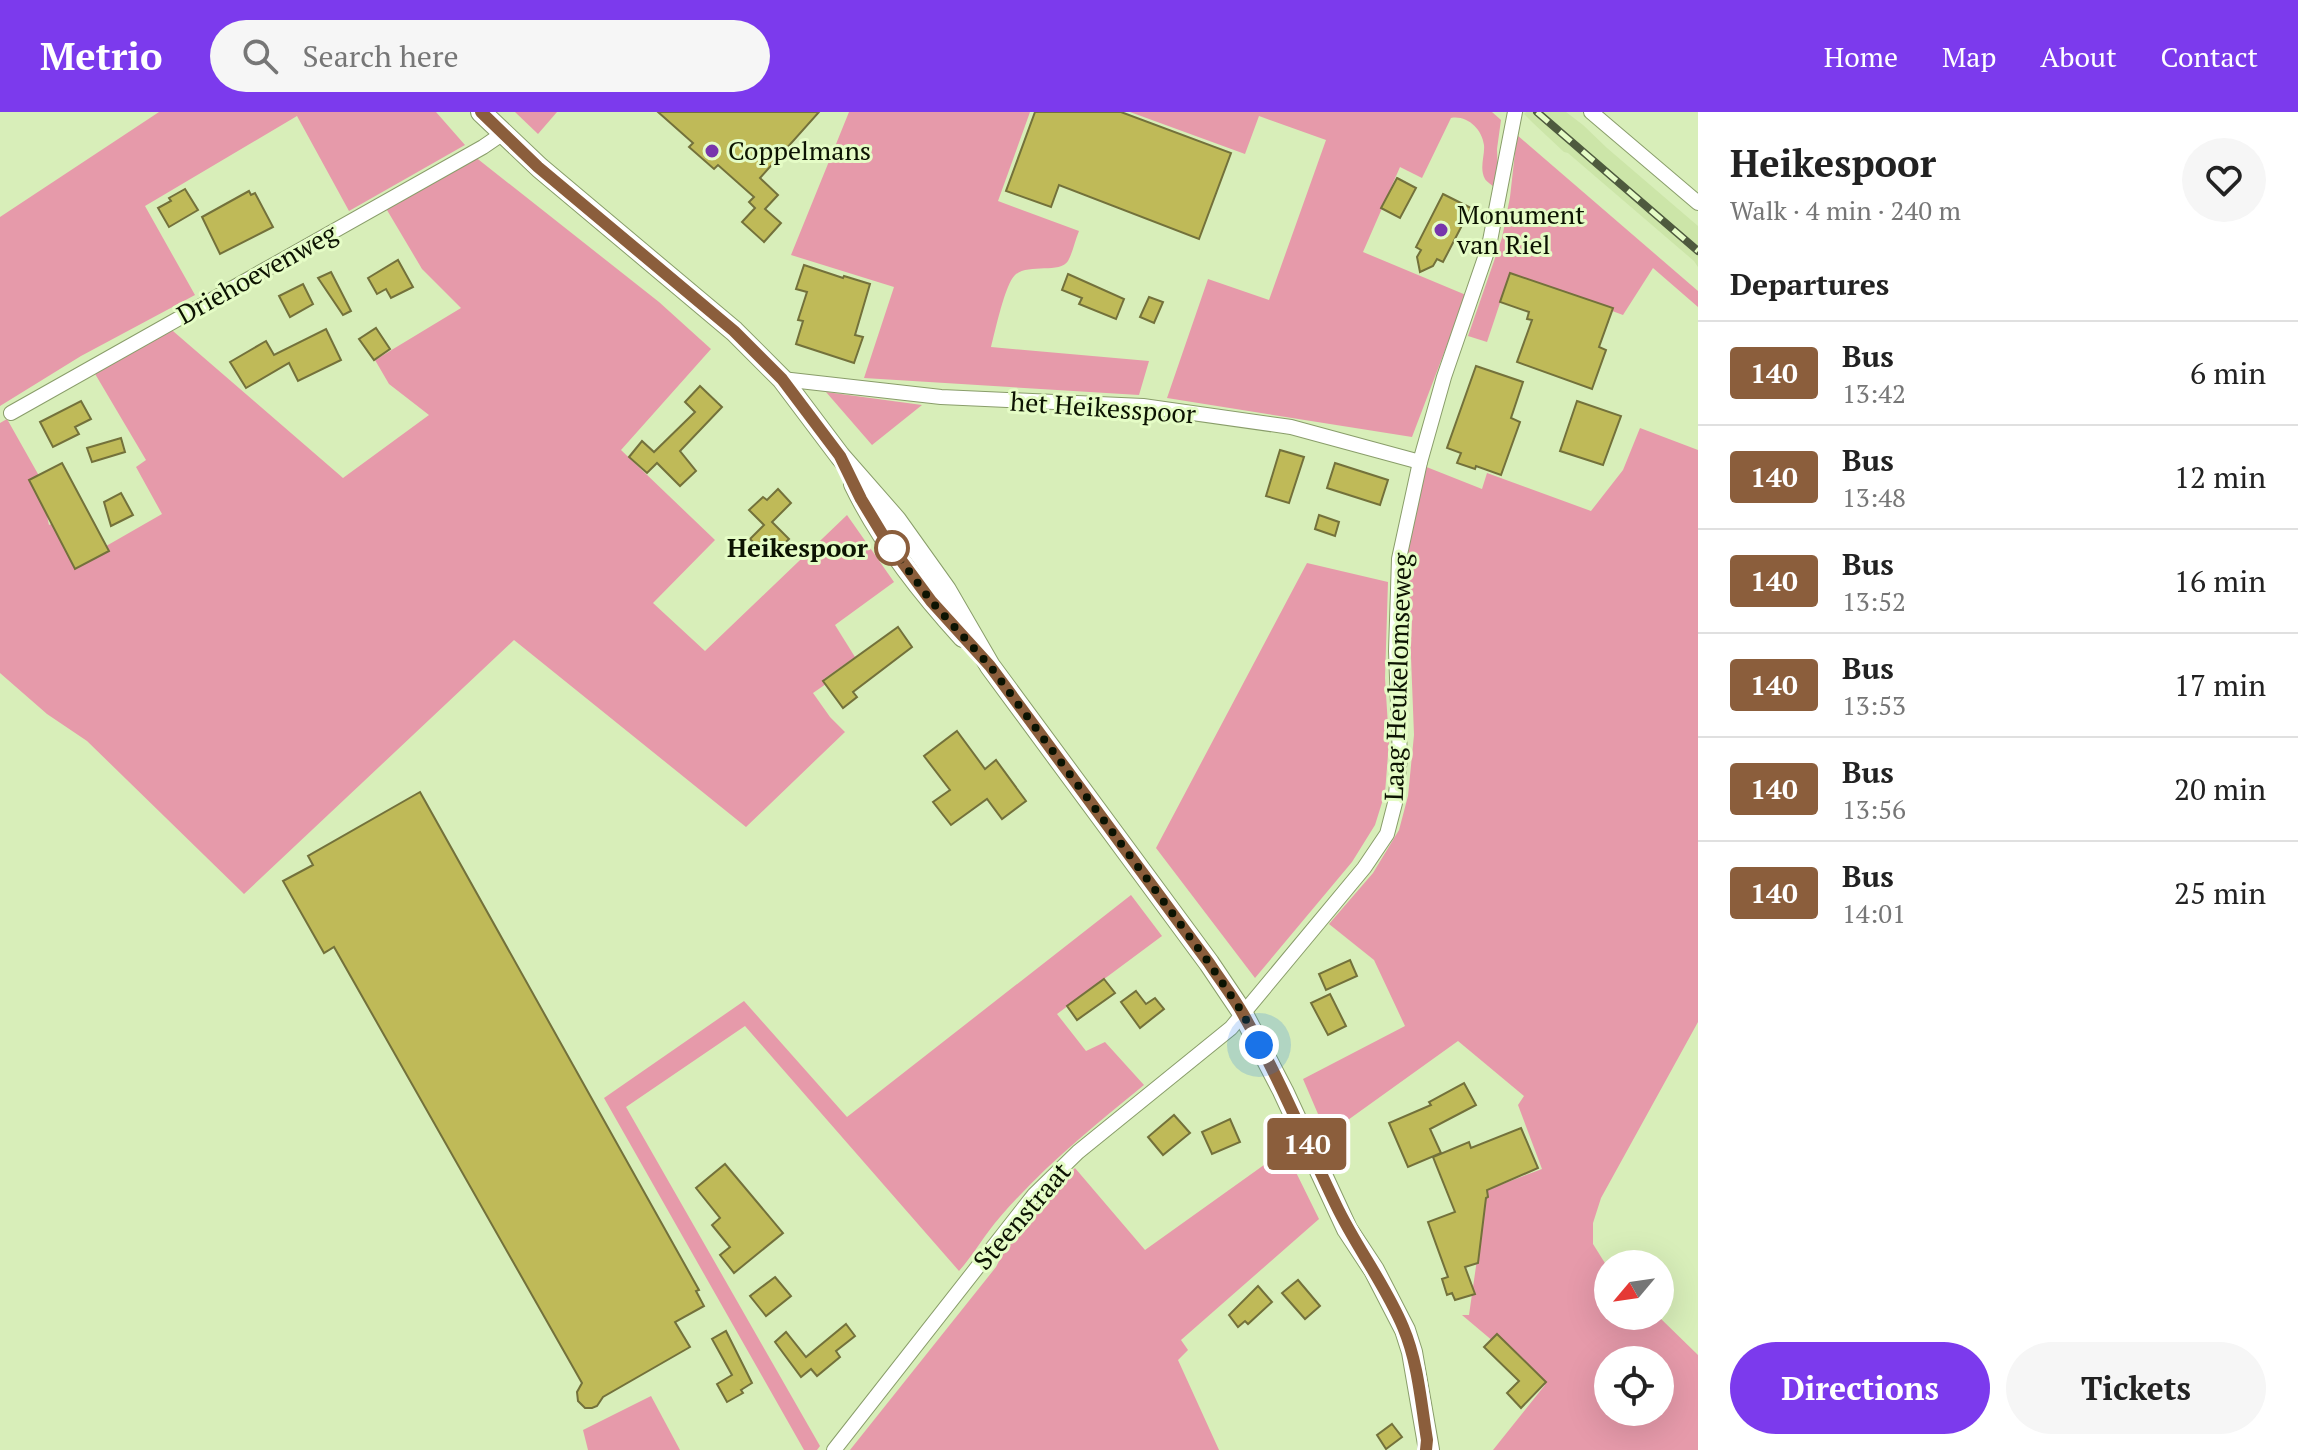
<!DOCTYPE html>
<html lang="en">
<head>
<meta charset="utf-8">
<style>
  :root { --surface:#fff; --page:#f6f6f6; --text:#222; --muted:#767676; --line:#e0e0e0; --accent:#7c3aed }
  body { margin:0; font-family:"PT Serif",serif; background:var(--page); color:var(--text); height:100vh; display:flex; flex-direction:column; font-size:30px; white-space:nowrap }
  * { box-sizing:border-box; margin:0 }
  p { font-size:26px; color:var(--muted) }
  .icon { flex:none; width:44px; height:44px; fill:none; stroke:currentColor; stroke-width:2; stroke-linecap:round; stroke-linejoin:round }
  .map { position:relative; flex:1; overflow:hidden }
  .details { display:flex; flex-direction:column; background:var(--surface); width:600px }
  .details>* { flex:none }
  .badge { padding:0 16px; border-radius:6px; font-size:28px; line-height:52px }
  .needle { width:52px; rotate:241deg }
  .tools { position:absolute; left:1594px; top:1138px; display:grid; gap:16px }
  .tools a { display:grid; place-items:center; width:80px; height:80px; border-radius:50%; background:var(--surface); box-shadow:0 8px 32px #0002; font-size:40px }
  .you { position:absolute; width:40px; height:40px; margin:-20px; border:6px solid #fff; border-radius:50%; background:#1a73e8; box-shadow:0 0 0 12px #1a73e833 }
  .map>.badge { position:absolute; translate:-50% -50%; box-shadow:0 0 0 4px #fff }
  h2 { padding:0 32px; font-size:30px; line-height:72px }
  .round { display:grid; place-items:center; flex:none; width:84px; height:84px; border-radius:42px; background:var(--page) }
  .headline { display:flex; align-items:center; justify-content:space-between; height:136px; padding:0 32px }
  h1 { font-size:38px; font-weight:700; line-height:60px }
  .primary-button { display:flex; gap:16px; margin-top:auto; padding:16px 32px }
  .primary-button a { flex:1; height:92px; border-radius:48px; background:var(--accent); color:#fff; font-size:32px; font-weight:700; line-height:92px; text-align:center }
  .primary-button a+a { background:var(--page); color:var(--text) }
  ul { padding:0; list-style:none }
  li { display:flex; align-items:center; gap:24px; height:104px; padding:0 32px; border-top:2px solid var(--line) }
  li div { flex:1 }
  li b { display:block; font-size:30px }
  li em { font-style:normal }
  li .badge { min-width:88px; font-weight:700; text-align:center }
  header { display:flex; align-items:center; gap:48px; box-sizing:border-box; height:112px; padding:0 40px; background:var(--accent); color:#fff }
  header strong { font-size:38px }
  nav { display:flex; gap:44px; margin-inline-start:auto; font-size:28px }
  .search { width:560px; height:72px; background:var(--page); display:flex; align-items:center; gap:20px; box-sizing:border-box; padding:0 28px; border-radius:44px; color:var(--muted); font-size:30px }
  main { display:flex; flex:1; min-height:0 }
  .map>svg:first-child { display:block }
  .built { fill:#cce5a8 }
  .green { fill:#e69aaa; fill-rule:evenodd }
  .building { fill:#bfba58; stroke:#73713b; stroke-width:2 }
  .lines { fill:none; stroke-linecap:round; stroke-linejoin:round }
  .street-casing { stroke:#899d6a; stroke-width:16 }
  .secondary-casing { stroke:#899d6a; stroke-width:22 }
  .street { stroke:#fff; stroke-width:14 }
  .secondary { stroke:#fff; stroke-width:20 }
  .rail-casing { stroke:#4e5a3e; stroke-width:8 }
  .rail { stroke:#e5fcc6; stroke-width:5; stroke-dasharray:15; stroke-linecap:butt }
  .line-casing { stroke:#fff; stroke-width:18 }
  .line { stroke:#8b5e3c; stroke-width:12 }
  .walk { stroke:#0c1302; stroke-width:8; stroke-dasharray:0 14.4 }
  .poi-dot { fill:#7837ac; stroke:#e5fcc6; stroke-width:3 }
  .stop-dot { fill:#fff; stroke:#8b5e3c; stroke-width:4 }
  .labels { text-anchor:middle; stroke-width:6; stroke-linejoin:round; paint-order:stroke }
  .poi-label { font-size:26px; fill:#0c1302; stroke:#e5fcc6; text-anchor:start }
  .street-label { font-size:26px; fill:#0c1302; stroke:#e5fcc6 }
  .stop-label { font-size:26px; font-weight:bold; fill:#0c1302; stroke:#e5fcc6; text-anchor:end }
</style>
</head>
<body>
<header>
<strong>Metrio</strong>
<div class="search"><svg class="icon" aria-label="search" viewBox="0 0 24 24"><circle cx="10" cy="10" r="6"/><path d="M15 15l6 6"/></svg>Search here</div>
<nav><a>Home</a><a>Map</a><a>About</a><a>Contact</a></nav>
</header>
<main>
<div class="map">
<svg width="1698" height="1338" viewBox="0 0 1698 1338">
  <rect width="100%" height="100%" fill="#d8eeb9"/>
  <polygon class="built" points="1526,0 1566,0 1583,13 1607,36 1698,114 1698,155 1694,149 1568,41 1564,40 1532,10 1524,2"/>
  <g class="green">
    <polygon points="159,0 436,0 465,33 349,99 297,4 145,94 195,183 81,244 0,294 0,105"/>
    <polygon points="515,0 557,0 538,22"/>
    <path d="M849 0H1030L998 89 1079 119C1075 128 1073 140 1068 149 1060 162 1028 151 1015 163 1005 172 995 220 991 235L1149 249 1139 283 864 266 894 175 791 143Z"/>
    <path d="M1130 0H1492L1501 8 1497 37 1498 63 1495 76C1493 74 1486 69 1485 67 1479 56 1485 44 1484 33 1482 17 1467 3 1451 6L1422 66 1400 55 1363 140 1466 183 1412 325 1167 286 1208 167 1269 188 1326 28 1259 4 1245 42Z"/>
    <polygon points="1517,23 1698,179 1698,195 1653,156 1623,203 1510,161 1487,230 1468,224 1502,126 1510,85"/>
    <polygon points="474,44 659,190 711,237 621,338 715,428 653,491 705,539 847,403 894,470 835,513 855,545 824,567 826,572 813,581 830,605 845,620 746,715 514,528 244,782 87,629 47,602 0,561 0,311 7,307 38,362 49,413 65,406 87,445 162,402 136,355 146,348 91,255 166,213 343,366 429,303 389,272 375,248 461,196 422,157 384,93"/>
    <polygon points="826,280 922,293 872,333"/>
    <path d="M1640 316 1698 338V910L1601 1086 1593 1111V1132L1608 1156V1204H1658L1698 1243V1338H1493L1545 1273 1462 1203H1469L1487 1078 1542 1057 1518 993 1524 984 1458 929 1327 1023 1303 967 1405 914 1374 848 1329 812 1373 761 1399 718 1408 684 1414 623 1407 441 1414 393 1424 354 1482 377 1487 361 1591 399 1623 358ZM1608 1248H1660V1300H1608Z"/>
    <polygon points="1307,451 1388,470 1385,566 1389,630 1385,681 1375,713 1352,750 1255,866 1156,736"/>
    <path d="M1131 783 1162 824 1057 902 1086 939 1105 930 1144 973C1094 1014 1043 1055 1000 1105 985 1122 974 1142 959 1159L745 914 626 995 820 1334 817 1338H804L604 986 744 889 847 1005Z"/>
    <polygon points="1285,1038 1319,1107 1181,1228 1188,1238 1178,1248 1219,1338 850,1338 996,1155 1014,1120 1052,1078 1075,1056 1145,1138"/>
    <polygon points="651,1284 680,1338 588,1338 583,1318"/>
  </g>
  <g class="building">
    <polygon points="658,0 819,0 760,66 778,83 765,97 781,111 764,130 742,110 755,96 749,90 754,85 718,53 714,57 689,35 693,31"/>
    <polygon points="1035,0 1121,0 1231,41 1199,127 1059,73 1051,95 1006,79"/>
    <polygon points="1397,66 1416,76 1400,106 1381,96"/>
    <polygon points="185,77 198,98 169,115 158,96 171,89 169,86"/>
    <polygon points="249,79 251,83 255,81 273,115 220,142 202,105"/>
    <polygon points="1443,82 1471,96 1443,150 1437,147 1433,154 1420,160 1417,145 1421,138 1416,135"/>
    <polygon points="398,148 413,175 391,186 386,177 377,182 368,166"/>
    <polygon points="804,153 843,166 844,164 870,172 855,223 863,225 854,251 796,232 803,209 798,208 807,180 796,177"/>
    <polygon points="331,160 351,199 343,203 318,166"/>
    <polygon points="1510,161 1613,196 1599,235 1606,238 1592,277 1517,250 1532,208 1527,207 1529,200 1500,190"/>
    <polygon points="1068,162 1124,187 1116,207 1079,192 1082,186 1062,178"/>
    <polygon points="303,172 313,192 290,205 279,184"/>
    <polygon points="1149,185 1163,190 1154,211 1140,205"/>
    <polygon points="376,216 390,237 374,248 359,227"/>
    <polygon points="326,217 341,248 298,269 289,251 246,276 230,250 266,229 274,243"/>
    <polygon points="1476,254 1523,270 1511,306 1520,310 1501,363 1476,354 1475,357 1457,351 1461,341 1447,336"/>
    <polygon points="700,274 722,295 680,339 696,359 680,374 657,351 647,361 629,345 642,329 654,340 695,300 685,290"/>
    <polygon points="81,289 91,307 75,315 79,322 53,335 40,310"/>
    <polygon points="1577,289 1621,304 1603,353 1560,339"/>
    <polygon points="121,326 125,340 92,350 87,336"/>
    <polygon points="1280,338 1304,345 1289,391 1266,384"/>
    <polygon points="62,351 109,439 75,457 29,368"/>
    <polygon points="1335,351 1388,368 1380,393 1327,376"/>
    <polygon points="778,377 791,391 772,410 789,427 769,446 750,427 764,413 749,398 763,385 767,388"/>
    <polygon points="121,381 133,403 111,414 104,390"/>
    <polygon points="1319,403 1339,410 1335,424 1315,417"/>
    <polygon points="898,515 912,535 853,580 857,585 843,596 823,569"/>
    <polygon points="957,619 985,657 996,648 1026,689 1002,707 987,687 951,713 933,690 950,678 924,644"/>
    <polygon points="420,680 699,1178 696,1179 704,1194 675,1210 690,1235 603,1285 597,1294 592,1296 585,1296 578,1289 577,1280 582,1271 334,835 324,841 283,769 313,753 308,744"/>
    <polygon points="1350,848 1357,864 1326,878 1319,862"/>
    <polygon points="1104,867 1115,881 1077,908 1067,894"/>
    <polygon points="1136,879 1146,892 1155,886 1164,897 1140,916 1121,890"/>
    <polygon points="1330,882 1346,914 1328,923 1311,891"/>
    <polygon points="1464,971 1476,993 1430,1017 1441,1041 1408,1055 1389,1011 1431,993 1429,990"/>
    <polygon points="1174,1003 1190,1021 1163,1043 1148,1025"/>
    <polygon points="1230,1007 1240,1030 1212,1042 1202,1020"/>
    <polygon points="1521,1016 1538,1056 1487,1078 1488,1085 1486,1086 1478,1151 1465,1155 1475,1182 1455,1188 1452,1181 1447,1183 1442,1167 1448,1165 1428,1110 1455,1100 1433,1045 1469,1030 1471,1036"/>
    <polygon points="725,1052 783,1121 734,1161 720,1143 730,1135 712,1113 720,1106 696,1076"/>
    <polygon points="775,1165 791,1184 766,1204 750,1184"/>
    <polygon points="1298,1168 1320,1194 1305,1207 1282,1181"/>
    <polygon points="1258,1174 1272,1190 1248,1212 1245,1209 1238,1215 1229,1203"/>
    <polygon points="846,1212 855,1224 836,1239 840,1245 817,1264 811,1257 801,1265 775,1230 786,1220 806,1245"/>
    <polygon points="726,1219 752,1271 741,1278 743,1281 727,1290 717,1272 732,1263 712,1227"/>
    <polygon points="1497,1222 1546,1270 1521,1296 1507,1281 1519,1269 1484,1235"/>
    <polygon points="1392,1312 1402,1325 1386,1337 1377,1323"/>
  </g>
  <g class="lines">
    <g class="street-casing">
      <g id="street">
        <polyline points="1591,0 1698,91"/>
        <polyline points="782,267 941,285 1143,294 1291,315 1420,350"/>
        <polyline points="11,301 483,35 502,22"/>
        <polyline points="834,1338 1034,1083 1078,1040 1231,916 1364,756 1387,722 1395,691 1400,646 1396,539 1399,447 1420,350 1444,265 1489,134 1515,0"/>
      </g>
    </g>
    <g class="secondary-casing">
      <g id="secondary">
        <polyline points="481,0 540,56 734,219 782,267 840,344 896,408 946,478 990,554 1209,851 1242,900 1283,979 1347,1117 1374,1158 1405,1218 1412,1240 1429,1338"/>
        <path d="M854 372C881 428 921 479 963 525"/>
      </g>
    </g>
    <use href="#street" class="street"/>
    <use href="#secondary" class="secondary"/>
    <g class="rail-casing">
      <polyline id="rail" points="1537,0 1698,139"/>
    </g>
    <use href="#rail" class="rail"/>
  </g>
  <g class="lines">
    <g class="line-casing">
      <path id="line" d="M481 0 538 55 734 219 782 267 840 344 861 387 884 425 931 489 990 554 1209 851C1220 868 1233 884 1243 902 1278 963 1305 1029 1336 1093 1356 1135 1385 1172 1403 1215 1418 1250 1421 1291 1427 1328L1426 1338"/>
    </g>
    <use href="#line" class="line"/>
    <polyline class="walk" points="892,436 931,489 990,554 1209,851 1242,900 1259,933"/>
  </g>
  <g class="poi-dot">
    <circle cx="712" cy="39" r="8"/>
    <circle cx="1441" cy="118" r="8"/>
  </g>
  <circle class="stop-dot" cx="892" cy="436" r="16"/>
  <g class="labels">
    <g class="poi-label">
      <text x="728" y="48">Coppelmans</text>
      <text x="1457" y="112">Monument<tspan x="1457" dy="30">van Riel</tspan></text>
    </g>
    <g class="street-label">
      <text transform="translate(257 162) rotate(-29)" y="9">Driehoevenweg</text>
      <text transform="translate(1103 296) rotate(4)" y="9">het Heikesspoor</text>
      <text transform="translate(1398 565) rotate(-88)" y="9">Laag Heukelomseweg</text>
      <text transform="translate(1022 1104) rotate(-49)" y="9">Steenstraat</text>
    </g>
    <g class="stop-label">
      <text x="868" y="445">Heikespoor</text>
    </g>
  </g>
</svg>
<div class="tools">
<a><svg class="needle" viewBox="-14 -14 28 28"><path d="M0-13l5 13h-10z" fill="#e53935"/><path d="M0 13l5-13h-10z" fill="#767676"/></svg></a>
<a><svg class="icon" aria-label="locate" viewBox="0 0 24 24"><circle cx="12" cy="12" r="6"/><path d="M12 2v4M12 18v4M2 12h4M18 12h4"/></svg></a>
</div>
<div class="you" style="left:1259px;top:933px"></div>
<b class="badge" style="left:1307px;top:1032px;background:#8b5e3c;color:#fff">140</b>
</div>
<section class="details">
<div class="headline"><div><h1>Heikespoor</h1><p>Walk · 4 min · 240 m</p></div><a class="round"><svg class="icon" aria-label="heart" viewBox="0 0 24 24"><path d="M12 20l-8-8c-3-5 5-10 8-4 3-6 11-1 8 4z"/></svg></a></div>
<h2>Departures</h2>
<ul>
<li><span class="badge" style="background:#8b5e3c;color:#fff">140</span><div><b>Bus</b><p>13:42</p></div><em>6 min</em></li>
<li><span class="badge" style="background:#8b5e3c;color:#fff">140</span><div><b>Bus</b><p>13:48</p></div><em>12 min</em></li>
<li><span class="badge" style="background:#8b5e3c;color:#fff">140</span><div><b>Bus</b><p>13:52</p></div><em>16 min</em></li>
<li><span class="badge" style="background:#8b5e3c;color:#fff">140</span><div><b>Bus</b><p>13:53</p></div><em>17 min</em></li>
<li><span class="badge" style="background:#8b5e3c;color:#fff">140</span><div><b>Bus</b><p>13:56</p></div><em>20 min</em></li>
<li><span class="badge" style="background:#8b5e3c;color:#fff">140</span><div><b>Bus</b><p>14:01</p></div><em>25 min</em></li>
</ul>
<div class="primary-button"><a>Directions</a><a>Tickets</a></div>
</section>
</main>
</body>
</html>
